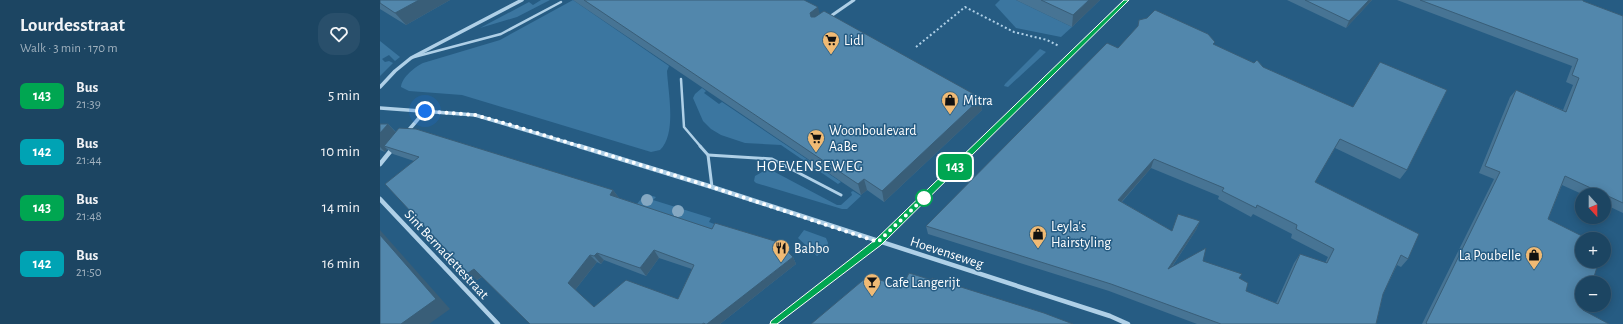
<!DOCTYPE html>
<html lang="en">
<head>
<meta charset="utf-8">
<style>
  :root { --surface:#1c4562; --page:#294f6b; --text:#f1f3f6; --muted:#a0b1be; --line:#3a5d77 }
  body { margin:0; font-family:"Alegreya Sans",sans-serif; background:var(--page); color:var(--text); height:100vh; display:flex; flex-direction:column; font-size:15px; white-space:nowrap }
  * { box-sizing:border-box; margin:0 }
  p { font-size:13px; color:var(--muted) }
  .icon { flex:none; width:22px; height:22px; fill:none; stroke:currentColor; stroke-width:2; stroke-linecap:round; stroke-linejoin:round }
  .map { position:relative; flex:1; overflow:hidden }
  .drawer { display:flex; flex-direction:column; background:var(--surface); width:380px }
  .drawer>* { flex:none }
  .badge { padding:0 8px; border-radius:6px; font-size:14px; line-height:26px }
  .needle { width:26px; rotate:159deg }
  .buttons { position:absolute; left:1195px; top:188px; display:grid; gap:8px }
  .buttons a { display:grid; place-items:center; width:36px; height:36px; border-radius:50%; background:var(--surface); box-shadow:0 2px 10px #0003,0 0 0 1px var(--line); font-size:20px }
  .you { position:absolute; width:20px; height:20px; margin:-10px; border:3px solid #fff; border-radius:50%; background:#1a73e8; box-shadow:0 0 0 6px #1a73e833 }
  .map>.badge { position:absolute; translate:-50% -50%; box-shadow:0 0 0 2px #fff }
  .round { display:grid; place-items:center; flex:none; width:42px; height:42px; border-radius:16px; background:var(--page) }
  .head { display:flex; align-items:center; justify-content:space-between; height:68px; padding:0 20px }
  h1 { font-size:19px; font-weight:700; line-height:30px }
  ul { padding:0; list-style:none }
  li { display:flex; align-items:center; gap:12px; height:56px; padding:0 20px }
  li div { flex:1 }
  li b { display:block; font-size:15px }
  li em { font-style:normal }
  li .badge { min-width:44px; font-weight:700; text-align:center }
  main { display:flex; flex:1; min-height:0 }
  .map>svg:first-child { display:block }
  .green { fill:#3b76a0 }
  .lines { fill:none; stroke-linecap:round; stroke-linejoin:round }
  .path { stroke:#afd0e7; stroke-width:2; stroke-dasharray:2 2.5; stroke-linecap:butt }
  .service-far1 { stroke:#afd0e7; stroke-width:2.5 }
  .service { stroke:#afd0e7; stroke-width:3 }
  .pedestrian { stroke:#afd0e7; stroke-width:3 }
  .minor-far1 { stroke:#afd0e7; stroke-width:3.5 }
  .minor { stroke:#afd0e7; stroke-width:4.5 }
  .tree { fill:#85a8c2 }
  .wall { fill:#477494; fill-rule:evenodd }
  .shaded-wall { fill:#395e78 }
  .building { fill:#5287ac; stroke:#395e78; fill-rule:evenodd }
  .line { fill:#00a651; stroke:#fff }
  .walk { stroke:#fff; stroke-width:4; stroke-dasharray:0 7.2 }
  .stop-dot { fill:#fff; stroke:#00a651; stroke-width:2 }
  .labels { text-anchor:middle; stroke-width:3; stroke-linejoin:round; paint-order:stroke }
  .poi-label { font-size:14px; fill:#fff; stroke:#265c83; text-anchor:start }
  .street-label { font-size:14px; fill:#fff; stroke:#265c83 }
  .neighbourhood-label { font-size:15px; letter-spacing:1px; fill:#fff; stroke:#265c83 }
</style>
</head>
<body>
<main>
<section class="drawer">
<div class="head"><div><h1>Lourdesstraat</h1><p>Walk · 3 min · 170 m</p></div><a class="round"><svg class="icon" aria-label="heart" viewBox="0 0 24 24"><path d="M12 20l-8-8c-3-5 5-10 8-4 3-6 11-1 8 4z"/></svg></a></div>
<ul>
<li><span class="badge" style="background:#00a651;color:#fff">143</span><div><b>Bus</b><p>21:39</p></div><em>5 min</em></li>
<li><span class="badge" style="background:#00a3b4;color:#fff">142</span><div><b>Bus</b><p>21:44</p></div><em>10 min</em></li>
<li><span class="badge" style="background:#00a651;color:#fff">143</span><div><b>Bus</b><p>21:48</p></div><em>14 min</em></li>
<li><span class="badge" style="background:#00a3b4;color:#fff">142</span><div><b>Bus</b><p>21:50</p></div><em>16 min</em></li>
</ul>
</section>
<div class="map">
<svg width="1243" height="324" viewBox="0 0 1243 324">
  <rect width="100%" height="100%" fill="#265c83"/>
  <g class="green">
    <polygon points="161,0 170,0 137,17 100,28 149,2 153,5"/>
    <path d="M193 0 289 66 287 71C288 92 297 134 280 150L271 152 82 95 29 91 21 87C22 77 35 67 43 63L120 40Z"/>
    <polygon points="620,0 636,0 692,27 681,37 636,28 615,5"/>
    <polygon points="0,41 20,57 15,61 9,55 2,59 5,62 9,61 13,63 0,76"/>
    <polygon points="660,49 666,52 628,87 624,86 625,84"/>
    <polygon points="322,88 326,91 324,93 339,104 342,102 461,182 458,184 401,145 365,143 341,135 331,129 323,121 313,98 315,94"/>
    <polygon points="386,170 391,170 457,205 461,205 472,195 471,192 473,191 481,196 467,209 462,209 376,183 374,181 375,176"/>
    <polygon points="265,194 276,197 273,200 331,218 329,222 342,227 337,236 243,199 257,204"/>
    <polygon points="424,230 446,238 448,243 446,249 437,256 418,238"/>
  </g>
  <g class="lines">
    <polyline class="path" points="536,47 585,7 634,32 667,40 679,46"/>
    <g class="service-far1">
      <polyline points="34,57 121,34 181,2"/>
      <polyline points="301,79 304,127 321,147"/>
    </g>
    <g class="service">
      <polyline points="320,146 328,155 332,187"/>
      <polyline points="328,155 392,159 461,195"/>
    </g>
    <polyline class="pedestrian" points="448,18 474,0"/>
    <g class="minor-far1">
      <polyline points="0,87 15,71 31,58 142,0"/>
      <polyline points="0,108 95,115 202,147"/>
      <polyline points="27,132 45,111"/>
      <polyline points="595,147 746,0"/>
    </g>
    <g class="minor">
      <polyline points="199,146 332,187 730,316 748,324"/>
      <polyline points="0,164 13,148"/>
      <polyline points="0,199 118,324"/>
      <polyline points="394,324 498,242 596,146"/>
    </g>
  </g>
  <g class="tree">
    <circle cx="267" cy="200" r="6"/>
    <circle cx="298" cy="211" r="6"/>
  </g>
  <g class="wall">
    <polygon points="0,0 70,0 26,25 0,9"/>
    <polygon points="193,0 424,0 439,14 601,98 602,110 504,202 487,190 481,195"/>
    <polygon points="636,0 720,0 692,27"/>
    <polygon points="907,0 992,0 966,28"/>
    <polygon points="1017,0 1203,0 1203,1 1243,16 1243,213 1224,204 1224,195 1204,195 1182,185 1168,219 1203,310 1229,324 1042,324 1114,179 1099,173 1130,97 1136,90 1183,110 1193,85 1186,82 1192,66"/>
    <path d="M759 20 834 45 883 67 1027 170 1020 179 955 148 935 182 1028 259 1021 267 1017 265 1003 294 996 324H817L729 291 548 234 546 226 738 48 758 27ZM771 168 839 196 838 199 871 217 873 214 912 234 911 238 948 257 945 263 920 254 914 263 896 303 866 291 859 278 823 261 792 267 816 230 820 221 792 231 742 202Z"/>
    <path d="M0 124H8L16 132 233 190 239 198 413 257 416 264 340 324H150L102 277 97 280 34 161 13 154 7 149 5 152 0 150ZM279 258 312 269 298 299 214 307 195 290 217 262 221 264 224 260 266 276Z"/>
  </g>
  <g class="shaded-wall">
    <polygon points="39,0 70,0 26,25 15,13"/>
    <polygon points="709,0 720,0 692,27 693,15"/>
    <polygon points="989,0 992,0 966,28 969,21"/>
    <polygon points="438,7 441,19 434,24 430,13"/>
    <polygon points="601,98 602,110 504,202 502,191"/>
    <polygon points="8,124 19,136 4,146 7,149 5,152 0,147 0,133"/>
    <polygon points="774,159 771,168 736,208 738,200"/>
    <polygon points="484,179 487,190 481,195 478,184"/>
    <polygon points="233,190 239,198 230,195"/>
    <polygon points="820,221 816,230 785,277 788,269"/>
    <polygon points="0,230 70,309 49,324 21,324 0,235"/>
    <polygon points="274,250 279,258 266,276 260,268"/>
    <polygon points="217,253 224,260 221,264 214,256"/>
    <polygon points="210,255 217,262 195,290 188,283"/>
    <polygon points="413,257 416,264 340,324 327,324"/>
    <polygon points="94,269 103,276 97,280 88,273"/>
  </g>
  <g class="building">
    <polygon points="0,0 39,0 15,13 0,3"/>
    <polygon points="204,0 424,0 438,7 430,13 431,17 435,17 444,11 601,98 502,191 484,179 478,184"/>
    <polygon points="661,0 709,0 693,15"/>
    <polygon points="925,0 989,0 969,21"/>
    <polygon points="1040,0 1203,0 1203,1 1243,16 1243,203 1185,176 1168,219 1208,239 1202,239 1202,261 1219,261 1212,283 1202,283 1202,305 1204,305 1203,310 1229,324 1047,324 1046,323 1120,172 1105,166 1136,90 1186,112 1199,78 1192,75 1198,59"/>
    <path d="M775 10 828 34 835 42 833 44 874 63 877 60 883 67 973 107 1000 62 1067 90 1027 170 960 139 935 182 1039 234 1028 259 1021 255 1003 294 996 324H841L731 284 546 226 727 43 738 48 758 26 759 20 767 18ZM774 159 844 188 842 191 876 208 877 205 917 225 916 229 954 249 947 263 920 254 898 304 866 291 868 283 859 278 862 274 823 261 826 248 788 269 820 221 798 214 792 231 738 200Z"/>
    <polygon points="0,124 8,124 0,133"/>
    <path d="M19 128 36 129 233 190 230 195 332 229 335 223 398 242 413 257 327 324H325L324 323 322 324H150L94 269 88 273 5 184 39 157 4 146ZM274 250 314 265 298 299 246 280 214 307 188 283 210 255 214 256 217 253 260 268Z"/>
    <polygon points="0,235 56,299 21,324 0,324"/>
    <polygon points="529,273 552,280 552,278 664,313 693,324 431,324 488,276 522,287"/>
  </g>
  <polygon class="line" points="744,0 749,0 501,245 397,324 390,324 391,321 495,240"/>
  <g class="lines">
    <polyline class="walk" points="45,111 95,115 128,124 332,187 498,242 544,198"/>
  </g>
  <defs>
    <g id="supermarket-pin" transform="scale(0.9)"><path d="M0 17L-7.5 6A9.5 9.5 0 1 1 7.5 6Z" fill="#f0ba74" stroke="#265c83"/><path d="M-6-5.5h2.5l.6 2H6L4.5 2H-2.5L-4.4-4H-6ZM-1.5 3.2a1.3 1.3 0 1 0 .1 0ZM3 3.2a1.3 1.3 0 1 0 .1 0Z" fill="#111"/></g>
    <g id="shop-pin" transform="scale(0.9)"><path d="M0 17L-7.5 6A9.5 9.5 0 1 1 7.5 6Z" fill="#f0ba74" stroke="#265c83"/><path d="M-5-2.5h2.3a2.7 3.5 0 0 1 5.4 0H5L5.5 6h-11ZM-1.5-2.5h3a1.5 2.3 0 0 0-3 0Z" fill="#111"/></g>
    <g id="restaurant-pin" transform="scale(0.9)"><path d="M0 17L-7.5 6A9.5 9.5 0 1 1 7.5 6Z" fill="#f0ba74" stroke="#265c83"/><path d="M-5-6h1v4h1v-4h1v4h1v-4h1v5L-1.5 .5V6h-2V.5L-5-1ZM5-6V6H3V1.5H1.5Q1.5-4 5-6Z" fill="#111"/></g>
    <g id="bar-pin" transform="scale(0.9)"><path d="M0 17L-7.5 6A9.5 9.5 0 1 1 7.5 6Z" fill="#f0ba74" stroke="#265c83"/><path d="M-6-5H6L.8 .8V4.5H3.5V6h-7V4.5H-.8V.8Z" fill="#111"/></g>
  </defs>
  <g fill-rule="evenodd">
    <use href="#supermarket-pin" x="451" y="40"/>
    <use href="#shop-pin" x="570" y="100"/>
    <use href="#supermarket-pin" x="436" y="138"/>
    <use href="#shop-pin" x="658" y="234"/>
    <use href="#restaurant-pin" x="401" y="248"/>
    <use href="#shop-pin" x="1154" y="255"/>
    <use href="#bar-pin" x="492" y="282"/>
  </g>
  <circle class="stop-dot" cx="544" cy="198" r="8"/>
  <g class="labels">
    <g class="poi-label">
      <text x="464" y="45">Lidl</text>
      <text x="583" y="105">Mitra</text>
      <text x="449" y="135">Woonboulevard<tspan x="449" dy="16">AaBe</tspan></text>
      <text x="671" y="231">Leyla's<tspan x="671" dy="16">Hairstyling</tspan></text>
      <text x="414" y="253">Babbo</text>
      <text x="1141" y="260" text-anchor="end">La Poubelle</text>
      <text x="505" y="287">Cafe Langerijt</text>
    </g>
    <g class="street-label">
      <text transform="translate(567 252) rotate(18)" y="5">Hoevenseweg</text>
      <text transform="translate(67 254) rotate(47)" y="5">Sint Bernadettestraat</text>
    </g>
    <g class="neighbourhood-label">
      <text x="430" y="171">HOEVENSEWEG</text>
    </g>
  </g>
</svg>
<div class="buttons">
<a><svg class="needle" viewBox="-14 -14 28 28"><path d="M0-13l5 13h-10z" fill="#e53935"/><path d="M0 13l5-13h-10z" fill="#a0b1be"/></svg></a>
<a>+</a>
<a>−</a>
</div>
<div class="you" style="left:45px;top:111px"></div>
<b class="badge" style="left:575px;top:167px;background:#00a651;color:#fff">143</b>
</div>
</main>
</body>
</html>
